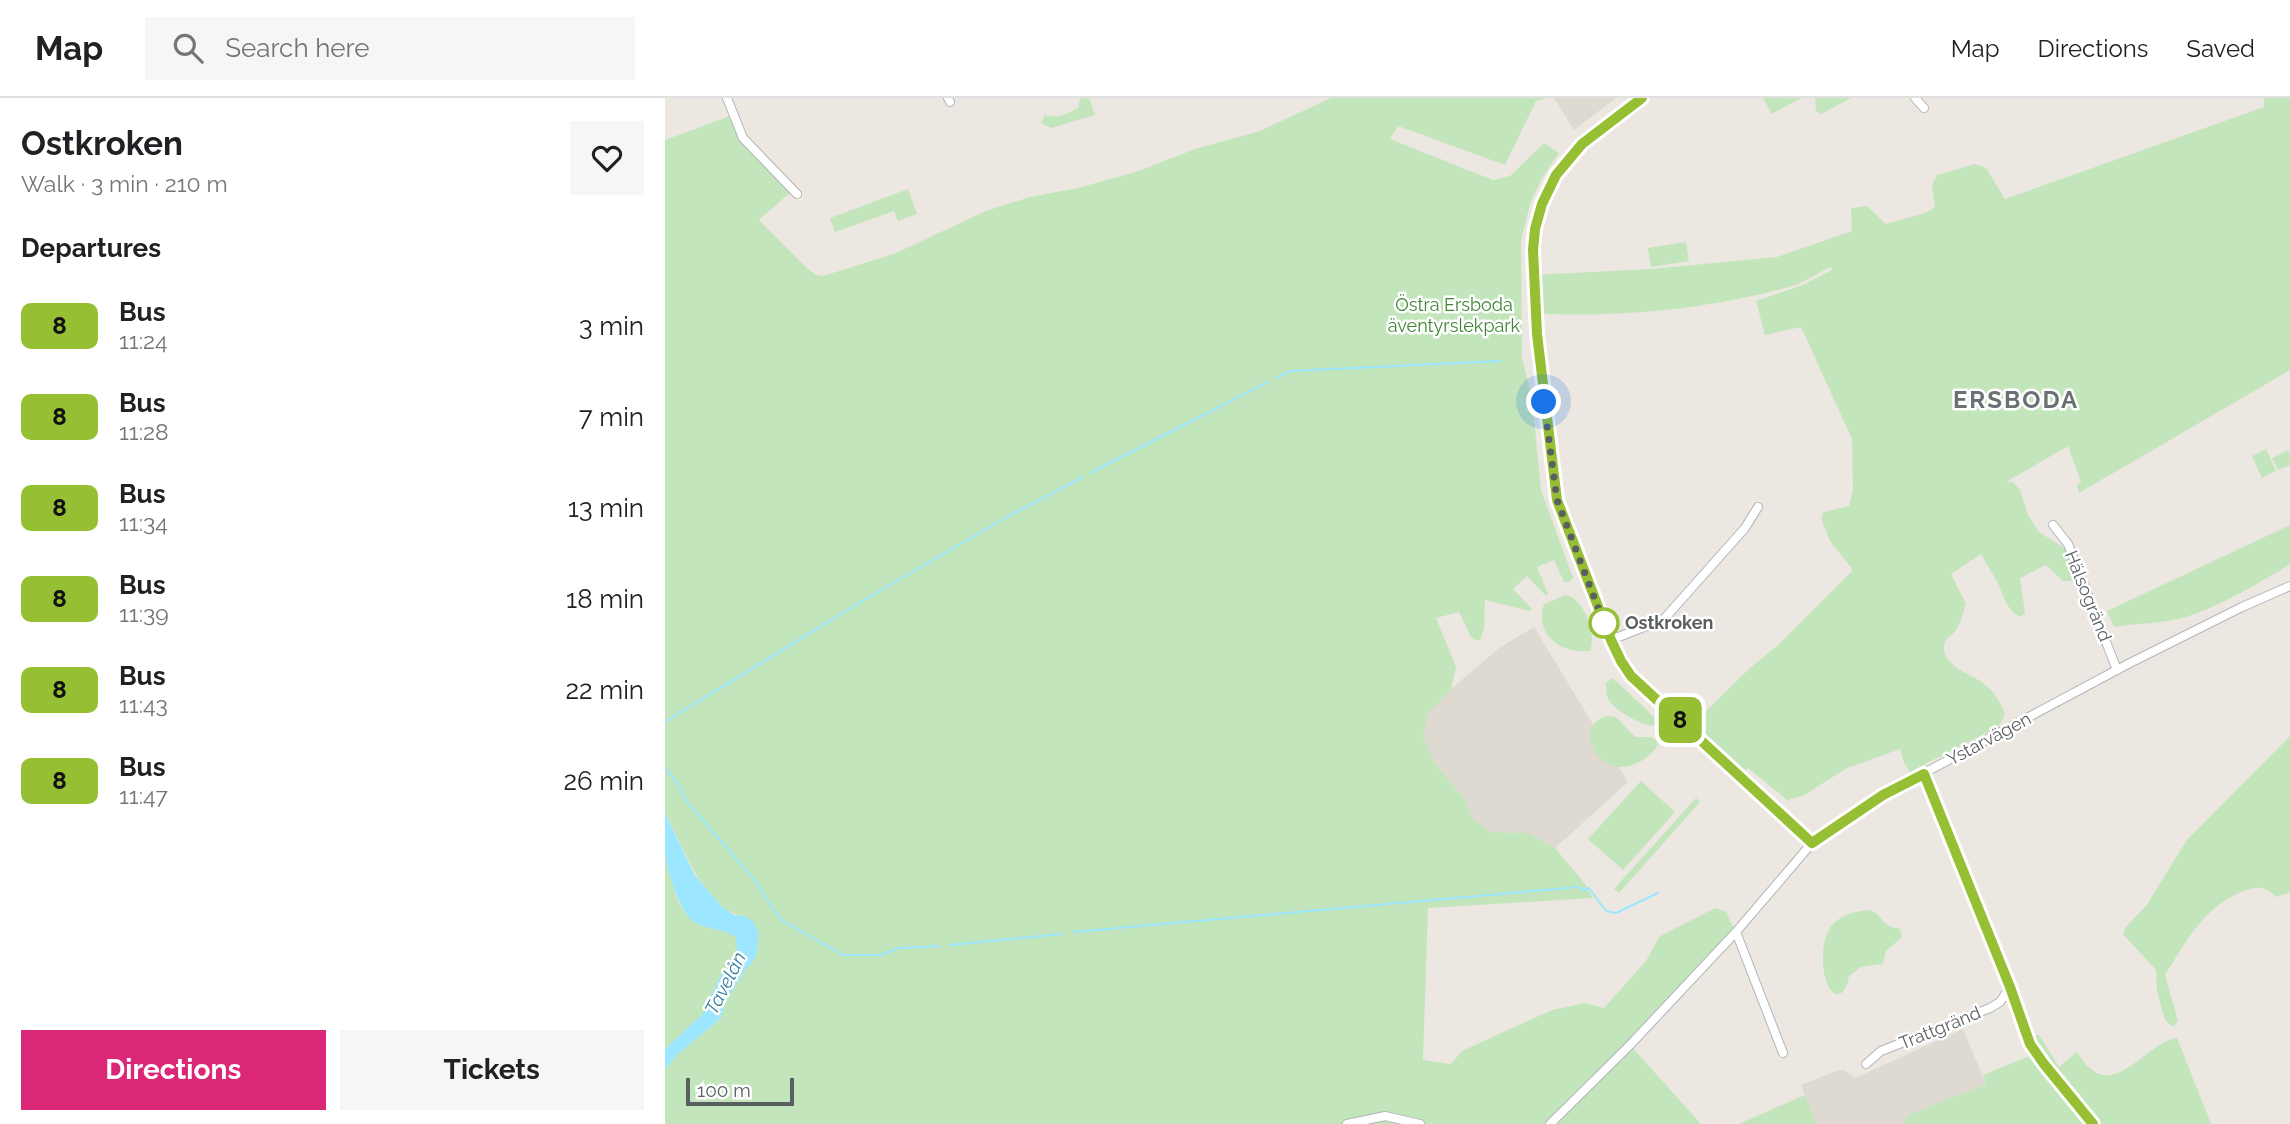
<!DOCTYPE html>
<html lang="en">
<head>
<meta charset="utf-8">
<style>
  :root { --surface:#fff; --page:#f6f6f6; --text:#202124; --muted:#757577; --line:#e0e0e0; --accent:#db2777 }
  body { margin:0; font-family:Raleway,sans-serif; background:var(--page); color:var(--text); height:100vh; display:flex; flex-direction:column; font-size:26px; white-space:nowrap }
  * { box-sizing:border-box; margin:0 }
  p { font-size:23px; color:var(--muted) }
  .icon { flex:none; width:38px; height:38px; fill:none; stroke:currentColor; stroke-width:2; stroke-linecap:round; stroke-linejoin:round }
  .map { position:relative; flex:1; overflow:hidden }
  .details { display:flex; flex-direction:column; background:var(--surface); width:665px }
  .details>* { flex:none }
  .badge { padding:0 14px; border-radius:10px; font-size:24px; line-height:46px }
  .scale { position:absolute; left:21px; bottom:18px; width:108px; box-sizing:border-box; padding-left:7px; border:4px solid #595e61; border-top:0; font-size:19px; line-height:24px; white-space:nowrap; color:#595e61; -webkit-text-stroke:5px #fff; paint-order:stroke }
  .you { position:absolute; width:35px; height:35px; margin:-18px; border:5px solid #fff; border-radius:50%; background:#1a73e8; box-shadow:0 0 0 10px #1a73e833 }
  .map>.badge { position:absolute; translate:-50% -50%; box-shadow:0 0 0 4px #fff }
  h2 { padding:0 21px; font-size:26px; line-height:63px }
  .round { display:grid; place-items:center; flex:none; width:74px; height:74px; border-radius:0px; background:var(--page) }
  .head { display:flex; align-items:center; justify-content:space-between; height:119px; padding:0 21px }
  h1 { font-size:33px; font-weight:700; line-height:52px }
  .cta { display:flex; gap:14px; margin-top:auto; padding:14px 21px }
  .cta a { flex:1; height:80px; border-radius:0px; background:var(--accent); color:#fff; font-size:28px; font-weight:700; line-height:80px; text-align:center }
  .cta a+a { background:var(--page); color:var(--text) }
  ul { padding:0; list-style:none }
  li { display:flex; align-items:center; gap:21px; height:91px; padding:0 21px }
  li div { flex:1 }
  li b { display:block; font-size:26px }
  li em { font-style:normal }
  li .badge { min-width:77px; font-weight:700; text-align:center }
  header { display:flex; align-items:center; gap:42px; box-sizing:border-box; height:98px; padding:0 35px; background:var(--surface); border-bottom:2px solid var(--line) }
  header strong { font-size:33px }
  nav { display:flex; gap:38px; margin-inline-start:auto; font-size:24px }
  .search { width:490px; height:63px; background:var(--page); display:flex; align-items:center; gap:18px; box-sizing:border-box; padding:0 24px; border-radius:0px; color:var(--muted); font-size:26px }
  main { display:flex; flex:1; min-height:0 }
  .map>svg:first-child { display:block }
  .education { fill:#ded9d1 }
  .green { fill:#c3e5bb }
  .water { fill:#9de6ff }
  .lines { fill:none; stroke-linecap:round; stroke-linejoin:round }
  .stream { stroke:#9de6ff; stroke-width:2 }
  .minor-casing { stroke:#b1b5b8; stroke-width:10 }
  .minor { stroke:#fff; stroke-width:8 }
  .line-casing { stroke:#fff; stroke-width:16 }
  .line { stroke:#96bf33; stroke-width:10 }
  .walk { stroke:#595e61; stroke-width:7; stroke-dasharray:0 12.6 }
  .stop-dot { fill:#fff; stroke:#96bf33; stroke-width:3.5 }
  .labels { text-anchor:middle; stroke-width:5; stroke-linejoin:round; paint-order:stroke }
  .park-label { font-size:18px; fill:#3e8633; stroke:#fff }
  .street-label { font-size:18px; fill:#595e61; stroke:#fff }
  .stop-label { font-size:18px; font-weight:bold; fill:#595e61; stroke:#fff; text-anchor:start }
  .water-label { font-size:19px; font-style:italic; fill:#357da0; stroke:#fff }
  .district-label { font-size:24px; font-weight:bold; letter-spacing:2px; fill:#6a7073; stroke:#fff }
</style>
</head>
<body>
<header>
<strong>Map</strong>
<div class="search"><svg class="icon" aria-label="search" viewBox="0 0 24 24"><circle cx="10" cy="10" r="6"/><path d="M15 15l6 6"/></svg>Search here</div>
<nav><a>Map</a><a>Directions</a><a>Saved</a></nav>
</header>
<main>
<section class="details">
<div class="head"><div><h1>Ostkroken</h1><p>Walk · 3 min · 210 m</p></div><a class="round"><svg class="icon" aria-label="heart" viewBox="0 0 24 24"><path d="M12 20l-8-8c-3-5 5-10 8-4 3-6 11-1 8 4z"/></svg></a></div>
<h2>Departures</h2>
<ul>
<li><span class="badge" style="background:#96bf33;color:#111">8</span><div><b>Bus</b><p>11:24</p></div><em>3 min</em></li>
<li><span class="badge" style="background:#96bf33;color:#111">8</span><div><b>Bus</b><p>11:28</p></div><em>7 min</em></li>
<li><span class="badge" style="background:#96bf33;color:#111">8</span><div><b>Bus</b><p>11:34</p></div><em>13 min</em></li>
<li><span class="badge" style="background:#96bf33;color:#111">8</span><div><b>Bus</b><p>11:39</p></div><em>18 min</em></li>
<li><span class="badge" style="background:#96bf33;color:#111">8</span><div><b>Bus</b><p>11:43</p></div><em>22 min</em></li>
<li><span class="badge" style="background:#96bf33;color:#111">8</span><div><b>Bus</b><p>11:47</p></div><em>26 min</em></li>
</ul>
<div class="cta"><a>Directions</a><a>Tickets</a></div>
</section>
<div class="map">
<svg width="1625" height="1026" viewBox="0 0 1625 1026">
  <rect width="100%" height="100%" fill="#ece7e0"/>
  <g class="education">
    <polygon points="889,0 951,0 909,32"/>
    <polygon points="869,529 963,684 890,750 864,735 825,734 807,721 799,700 769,664 758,637 763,616 786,591 834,550"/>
    <polygon points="1298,931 1321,986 1243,1017 1239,1026 1151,1026 1136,987 1171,973 1179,972 1190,980"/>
  </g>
  <g class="green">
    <path d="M418 0H424L430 17 386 30 376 25 380 17C393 21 402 16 413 10L415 1Z"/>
    <path d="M666 0H882L871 3 840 67 733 28 725 41 828 82 845 78 879 45 894 55 877 80 865 106 856 143 857 261 867 299 876 392 908 480 904 484H899L889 462 872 469 883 496 881 498 862 478 848 491 867 511 865 513 820 502 819 531 815 542H811L806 539 794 514 771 520 791 569 786 591 763 616 758 637 769 664 799 700 808 721 825 734 864 735 890 750 920 786 928 800 763 810 758 962 786 966 797 953 887 912 920 905 939 910 981 863 995 838 1050 810 1061 814 1071 834 965 947 1036 1026H0V972L11 958 56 920 60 905 78 875 91 859 79 818C40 814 17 745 0 715V42L68 17 74 34 127 93 94 122 143 171 151 177 158 178 229 156 321 113 365 99 413 90 474 73 530 51 595 33Z"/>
    <polygon points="1098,0 1136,0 1107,16"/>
    <polygon points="1150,0 1186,0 1156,16 1151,13"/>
    <path d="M1599 0H1625V272L1414 395 1412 387 1416 384 1403 348 1341 384H1348L1355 392 1363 417 1374 434 1406 454 1416 478 1407 483H1398L1381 467 1355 480 1360 516 1355 519C1341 511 1340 500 1333 486 1328 476 1321 466 1316 456L1286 476 1301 506C1298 513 1296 525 1291 532 1287 538 1279 540 1279 549 1278 569 1306 576 1318 585 1328 592 1336 605 1340 616L1334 628 1245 674 1239 665 1235 651 1180 671 1138 698 1122 702 1083 670 1079 675 1028 626 1086 569 1111 549 1188 472 1165 443 1156 420 1159 414 1184 408 1188 393 1187 341 1136 229 1100 237 1091 203 1138 187 1167 172 1166 169C1153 174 1141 184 1127 188 1051 210 949 221 870 215L868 177 986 171 1112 159 1187 133 1186 110 1202 108 1221 126 1263 114 1270 109 1267 87 1272 77 1310 66 1321 70 1340 101 1599 9Z"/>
    <polygon points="243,91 252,116 233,123 229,113 170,134 165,120"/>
    <polygon points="1021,144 1024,163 986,169 983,150"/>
    <polygon points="1601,351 1611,373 1597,380 1587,358"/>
    <polygon points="1624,352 1625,367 1613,372 1607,360"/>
    <path d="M1625 427V466C1597 484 1545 514 1513 521 1492 526 1470 525 1449 529L1442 513Z"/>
    <path d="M900 497C919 499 932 537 925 553 896 556 869 537 879 506Z"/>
    <path d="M948 580 989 619 990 626 987 628C973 625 947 612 942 598 941 595 941 588 941 585Z"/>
    <path d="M944 618 951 619 970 639H986L991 642 993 647C987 656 981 661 972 665 933 685 905 624 944 618Z"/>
    <path d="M1625 638V794L1611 799C1602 789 1596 788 1582 792 1541 805 1522 842 1500 877L1513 923 1508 929 1500 922 1492 893 1491 872 1458 836 1460 830 1481 808 1522 742Z"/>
    <polygon points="976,683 1010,714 958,772 923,741"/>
    <polygon points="1031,700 1035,704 954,795 949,791"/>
    <path d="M0 757C6 778 11 816 33 826 45 832 60 831 71 838L72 850 66 866 55 879 37 918 0 951Z"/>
    <path d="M1205 812C1218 817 1214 827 1235 831L1237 839 1221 853 1218 866 1196 869 1184 878 1182 887 1177 895 1170 896C1154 885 1154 838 1169 825 1179 816 1192 813 1205 812Z"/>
    <path d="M1374 937 1394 969 1412 954C1416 960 1420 967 1426 971 1453 995 1485 943 1512 940L1546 1026H1239L1243 1017 1321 986 1318 977 1362 959 1364 961 1356 939Z"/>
    <polygon points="1140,997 1151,1026 1074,1026 1135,999"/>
  </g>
  <path class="water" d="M0 715 29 776 56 808 69 817 79 818 88 823 94 835 91 859 78 875 60 905 56 920 11 958 0 972V951L37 917 55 879 66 866 72 850 71 839C58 830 42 832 29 824 15 815 1 771 0 754 0 741 0 728 0 715Z"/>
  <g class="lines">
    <g class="stream">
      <polyline points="612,280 625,273 836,263"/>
      <polyline points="425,375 603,284"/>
      <polyline points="0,624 194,505 340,420 418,379"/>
      <polyline points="0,671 9,680 23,705 92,785 107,810 118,823 178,857 216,857 233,850 274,848"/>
      <polyline points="408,834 913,789 919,792 924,790 941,813 951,815 993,795"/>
      <polyline points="285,847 397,836"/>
    </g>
    <g class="minor-casing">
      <g id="minor">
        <polyline points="62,0 78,40 132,96"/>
        <polyline points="283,0 285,4"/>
        <polyline points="977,0 917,46 891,77 877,106 870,131 868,152 870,215 892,402 946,542 963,574 1147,745"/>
        <polyline points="1250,0 1259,10"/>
        <polyline points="1388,427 1403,446 1452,572"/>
        <polyline points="946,542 999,521 1080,430 1093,409"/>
        <polyline points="1259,676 1345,889 1365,945 1379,966 1428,1026"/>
        <polyline points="1071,834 1118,955"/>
        <polyline points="1201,966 1216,953 1325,910 1335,904 1345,889"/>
        <polyline points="682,1026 720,1018 755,1026"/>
        <polyline points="885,1026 965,947 1071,834 1147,745 1218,697 1463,566 1577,509 1625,488"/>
      </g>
    </g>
    <use href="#minor" class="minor"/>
  </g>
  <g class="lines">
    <g class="line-casing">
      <polyline id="line" points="977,0 917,46 891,77 877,106 870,131 868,152 872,236 892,402 946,542 956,563 966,578 1147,745 1218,697 1259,676 1345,889 1365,946 1379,966 1428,1026"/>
    </g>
    <use href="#line" class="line"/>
    <polyline class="walk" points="879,304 892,402 939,525"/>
  </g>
  <circle class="stop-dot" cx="939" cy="525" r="14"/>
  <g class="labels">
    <g class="park-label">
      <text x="789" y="213">Östra Ersboda<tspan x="789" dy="21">äventyrslekpark</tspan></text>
    </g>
    <g class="street-label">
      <text transform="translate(1423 498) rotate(68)" y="6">Hälsogränd</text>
      <text transform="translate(1324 641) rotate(-28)" y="6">Ystarvägen</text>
      <text transform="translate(1275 930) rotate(-22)" y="6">Trattgränd</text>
    </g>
    <g class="stop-label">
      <text x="960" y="531">Ostkroken</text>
    </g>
    <g class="water-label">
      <text transform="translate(60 885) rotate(-63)" y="7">Tavelån</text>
    </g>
    <g class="district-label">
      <text x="1351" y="310">ERSBODA</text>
    </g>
  </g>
</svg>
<div class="scale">100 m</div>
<div class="you" style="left:879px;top:304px"></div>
<b class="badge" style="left:1015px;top:622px;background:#96bf33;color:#111">8</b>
</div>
</main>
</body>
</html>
